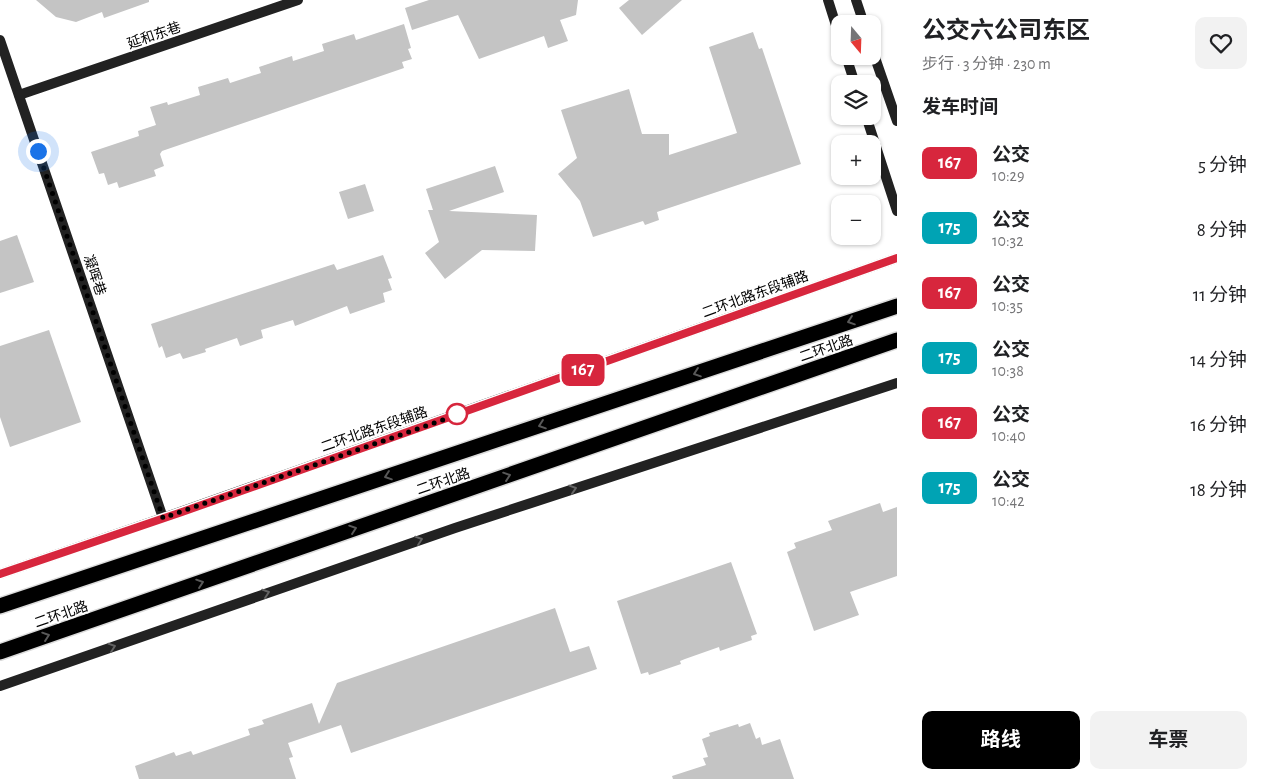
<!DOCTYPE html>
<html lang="zh">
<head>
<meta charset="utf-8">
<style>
  :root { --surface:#fff; --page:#f2f2f2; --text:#202124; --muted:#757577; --accent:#000 }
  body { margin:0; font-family:"Alegreya Sans","Noto Sans SC",sans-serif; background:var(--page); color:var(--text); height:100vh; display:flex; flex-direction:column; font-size:19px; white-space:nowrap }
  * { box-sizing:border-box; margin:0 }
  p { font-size:16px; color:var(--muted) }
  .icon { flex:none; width:28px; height:28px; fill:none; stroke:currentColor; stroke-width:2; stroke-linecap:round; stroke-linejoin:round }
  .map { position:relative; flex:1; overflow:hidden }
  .sheet { display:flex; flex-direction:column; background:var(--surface); width:375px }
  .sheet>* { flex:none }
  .badge { padding:0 10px; border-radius:8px; font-size:18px; line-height:32px }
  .needle { width:32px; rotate:161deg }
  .controls { position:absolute; left:831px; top:15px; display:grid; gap:10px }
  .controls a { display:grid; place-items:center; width:50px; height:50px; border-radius:10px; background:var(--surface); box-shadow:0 1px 4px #0004; font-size:25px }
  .you { position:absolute; width:25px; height:25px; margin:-12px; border:4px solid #fff; border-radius:50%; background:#1a73e8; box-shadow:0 0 0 8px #1a73e833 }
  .map>.badge { position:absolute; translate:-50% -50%; box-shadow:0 0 0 2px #fff }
  h2 { padding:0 25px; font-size:19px; line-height:45px }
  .round { display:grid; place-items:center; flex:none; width:52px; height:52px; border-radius:10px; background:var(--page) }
  .summary { display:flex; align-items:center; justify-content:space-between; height:85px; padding:0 25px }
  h1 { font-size:24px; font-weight:700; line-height:38px }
  .button { display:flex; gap:10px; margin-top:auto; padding:10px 25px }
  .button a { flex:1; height:58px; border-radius:10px; background:var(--accent); color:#fff; font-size:20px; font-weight:700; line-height:58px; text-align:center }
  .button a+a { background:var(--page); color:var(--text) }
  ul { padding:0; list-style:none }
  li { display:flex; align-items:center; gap:15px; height:65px; padding:0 25px }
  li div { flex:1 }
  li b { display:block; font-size:19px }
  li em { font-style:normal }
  li .badge { min-width:55px; font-weight:700; text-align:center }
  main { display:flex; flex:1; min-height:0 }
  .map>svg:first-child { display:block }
  .building { fill:#c4c4c4 }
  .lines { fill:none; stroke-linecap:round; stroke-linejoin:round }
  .highway-casing { stroke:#dbdbdb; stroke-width:18 }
  .secondary { stroke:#222; stroke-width:10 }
  .highway { stroke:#000; stroke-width:15 }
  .oneway { stroke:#595959 }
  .oneway2 { stroke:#646464 }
  .line-casing { stroke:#fff; stroke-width:11 }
  .line { stroke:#d7263d; stroke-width:8 }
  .walk { stroke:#000; stroke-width:5; stroke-dasharray:0 9 }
  .stop-dot { fill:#fff; stroke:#d7263d; stroke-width:2.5 }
  .labels { text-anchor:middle; stroke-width:4; stroke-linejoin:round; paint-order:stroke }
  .street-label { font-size:14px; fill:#000; stroke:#fff }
</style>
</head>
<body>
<main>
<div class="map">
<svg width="897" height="779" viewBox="0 0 897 779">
  <rect width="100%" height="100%" fill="#fff"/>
  <g class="building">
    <polygon points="36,0 149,0 149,2 104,18 102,12 76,22 56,17"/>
    <polygon points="429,0 578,0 576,15 560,20 568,41 548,48 544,36 479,59 458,15 412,30 405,8"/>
    <polygon points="629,0 682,0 642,35 619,8"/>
    <polygon points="404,24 411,48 408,49 412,59 402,62 404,68 162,151 160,154 164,166 154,170 156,176 119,188 117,182 108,185 104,173 99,174 91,152 139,136 138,131 156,125 150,107 167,102 168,105 200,95 198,87 228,78 230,83 261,73 259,67 292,56 293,61 324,51 322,44 354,34 356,40"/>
    <polygon points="753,32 759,49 762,48 801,164 657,212 659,220 645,225 643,221 593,237 580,201 558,174 577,158 561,110 629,89 642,134 669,134 669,155 737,133 709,47"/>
    <polygon points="495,166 504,192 449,211 537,215 535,251 482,250 445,279 425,253 439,242 428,210 433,210 426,189"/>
    <polygon points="365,184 374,211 348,219 339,192"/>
    <polygon points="17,235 34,282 0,293 0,241"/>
    <polygon points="383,255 392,278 388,279 392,290 383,293 385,302 350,314 347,306 295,326 293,320 261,330 263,338 240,346 237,338 205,349 206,352 183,359 180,353 166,358 162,346 159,348 151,324 334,264 337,270"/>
    <polygon points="49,330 81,422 10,447 0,417 0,346"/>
    <polygon points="880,503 883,512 897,507 897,576 850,592 859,615 814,631 787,552 796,548 794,543 832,530 828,521"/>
    <polygon points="731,562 757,634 751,636 752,640 720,651 719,647 685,659 680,661 681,664 649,675 648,672 641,674 617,601"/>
    <polygon points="555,608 570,652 589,646 597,669 351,753 341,725 288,743 293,757 289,758 296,779 139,779 135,766 174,752 176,756 191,751 193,755 250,735 248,729 264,724 262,720 312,703 319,724 337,683"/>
    <polygon points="750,723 756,739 760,737 762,745 780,739 794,779 673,779 672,776 706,765 703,758 708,757 702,739 710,736 709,733 738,724 739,727"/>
  </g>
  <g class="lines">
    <g class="highway-casing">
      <g id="highway">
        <polyline points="0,606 897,306"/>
        <polyline points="0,652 897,340"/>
      </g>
    </g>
    <g class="secondary">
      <polyline points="828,0 840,38"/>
      <polyline points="856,0 864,24"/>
      <polyline points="0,40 163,518"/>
      <polyline points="872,49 897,121"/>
      <polyline points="846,56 855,84"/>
      <polyline points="19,95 298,0"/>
      <polyline points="866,116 897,211"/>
      <polyline points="0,574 163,518 897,258"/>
      <polyline points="0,686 455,528 897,383"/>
    </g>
    <use href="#highway" class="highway"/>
  </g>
  <defs><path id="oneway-chevron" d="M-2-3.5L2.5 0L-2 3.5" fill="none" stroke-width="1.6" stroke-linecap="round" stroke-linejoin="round" transform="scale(1.25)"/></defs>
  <g class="oneway">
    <use href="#oneway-chevron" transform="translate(851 321) rotate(161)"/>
    <use href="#oneway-chevron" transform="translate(697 373) rotate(161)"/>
    <use href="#oneway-chevron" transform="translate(542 425) rotate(161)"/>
    <use href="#oneway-chevron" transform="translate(388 476) rotate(161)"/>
    <use href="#oneway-chevron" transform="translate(507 476) rotate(-19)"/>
    <use href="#oneway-chevron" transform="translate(353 529) rotate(-19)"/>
    <use href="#oneway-chevron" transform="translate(200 583) rotate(-19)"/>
    <use href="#oneway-chevron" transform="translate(46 636) rotate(-19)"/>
  </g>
  <g class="oneway2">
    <use href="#oneway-chevron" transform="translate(573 489) rotate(-18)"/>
    <use href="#oneway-chevron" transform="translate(419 540) rotate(-19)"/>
    <use href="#oneway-chevron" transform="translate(266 593) rotate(-19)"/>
    <use href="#oneway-chevron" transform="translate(112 647) rotate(-19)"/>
  </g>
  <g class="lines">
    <g class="line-casing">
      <polyline id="line" points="0,574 182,512 897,258"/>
    </g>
    <use href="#line" class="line"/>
    <polyline class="walk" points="38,151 163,518 460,414 457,414"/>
  </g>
  <circle class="stop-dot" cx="457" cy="414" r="10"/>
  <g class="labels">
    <g class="street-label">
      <text transform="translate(154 35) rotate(-19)" y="5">延和东巷</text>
      <text transform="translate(95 275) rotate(71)" y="5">凝晖巷</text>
      <text transform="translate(755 294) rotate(-20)" y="5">二环北路东段辅路</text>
      <text transform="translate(826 348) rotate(-19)" y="5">二环北路</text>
      <text transform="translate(374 429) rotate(-19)" y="5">二环北路东段辅路</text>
      <text transform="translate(443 481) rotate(-19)" y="5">二环北路</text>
      <text transform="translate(61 614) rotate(-19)" y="5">二环北路</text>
    </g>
  </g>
</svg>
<div class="controls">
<a><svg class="needle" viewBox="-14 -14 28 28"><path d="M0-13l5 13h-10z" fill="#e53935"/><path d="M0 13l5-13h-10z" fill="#757577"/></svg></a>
<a><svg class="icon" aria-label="layers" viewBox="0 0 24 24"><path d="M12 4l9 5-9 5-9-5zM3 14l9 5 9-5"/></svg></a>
<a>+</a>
<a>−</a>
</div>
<div class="you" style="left:38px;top:151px"></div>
<b class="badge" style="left:583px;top:370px;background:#d7263d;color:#fff">167</b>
</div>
<section class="sheet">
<div class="summary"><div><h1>公交六公司东区</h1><p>步行 · 3 分钟 · 230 m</p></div><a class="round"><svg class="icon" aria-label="heart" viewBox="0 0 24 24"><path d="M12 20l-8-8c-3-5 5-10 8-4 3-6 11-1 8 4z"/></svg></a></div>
<h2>发车时间</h2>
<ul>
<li><span class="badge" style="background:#d7263d;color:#fff">167</span><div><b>公交</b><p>10:29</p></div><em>5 分钟</em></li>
<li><span class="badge" style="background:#00a3b4;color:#fff">175</span><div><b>公交</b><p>10:32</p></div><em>8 分钟</em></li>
<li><span class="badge" style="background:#d7263d;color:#fff">167</span><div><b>公交</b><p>10:35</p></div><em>11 分钟</em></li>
<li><span class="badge" style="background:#00a3b4;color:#fff">175</span><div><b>公交</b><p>10:38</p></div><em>14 分钟</em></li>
<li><span class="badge" style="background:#d7263d;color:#fff">167</span><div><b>公交</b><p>10:40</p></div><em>16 分钟</em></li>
<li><span class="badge" style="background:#00a3b4;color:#fff">175</span><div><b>公交</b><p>10:42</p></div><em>18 分钟</em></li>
</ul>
<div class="button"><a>路线</a><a>车票</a></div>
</section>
</main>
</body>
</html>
